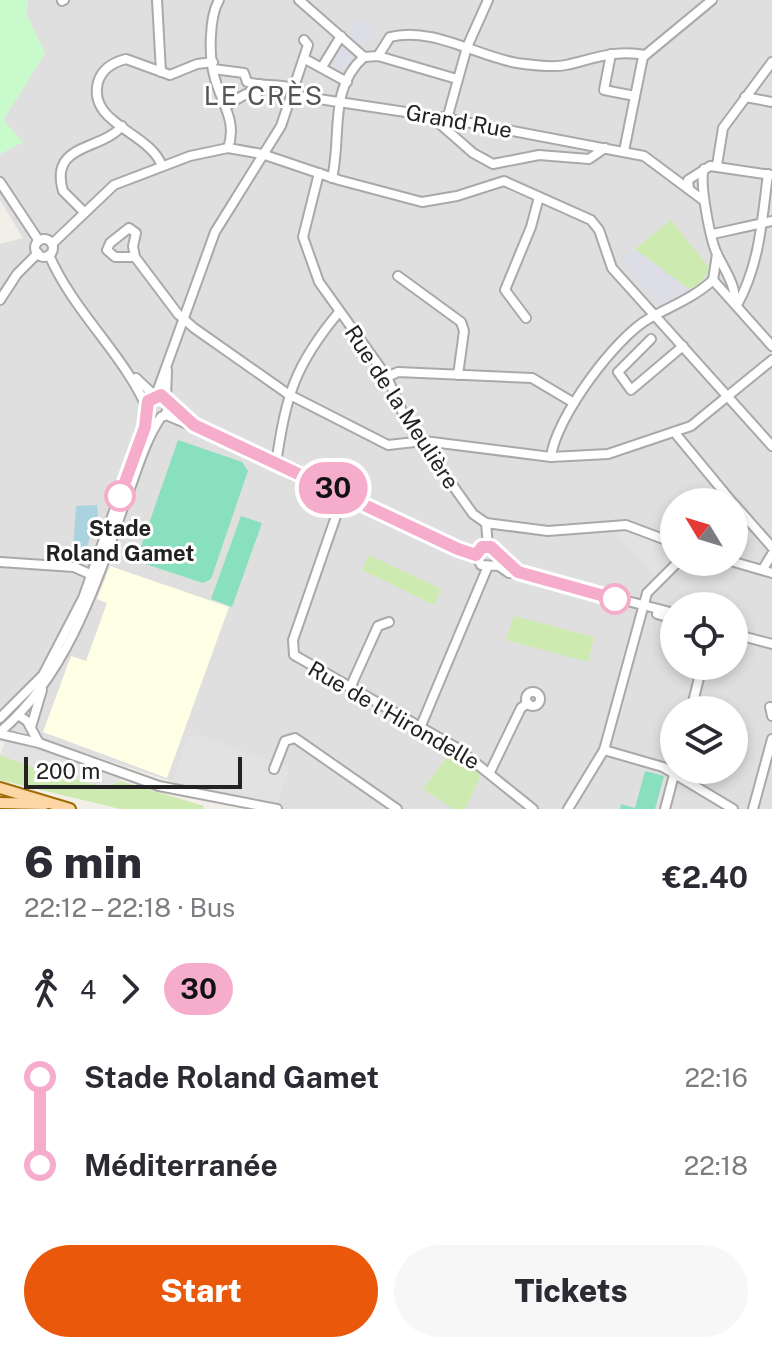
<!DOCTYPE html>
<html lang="en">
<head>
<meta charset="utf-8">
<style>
  :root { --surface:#fff; --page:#f7f7f7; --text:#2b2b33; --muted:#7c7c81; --accent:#ea580c }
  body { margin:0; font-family:"Public Sans",sans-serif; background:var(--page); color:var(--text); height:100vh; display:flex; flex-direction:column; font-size:30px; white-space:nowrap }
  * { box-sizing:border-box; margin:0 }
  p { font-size:26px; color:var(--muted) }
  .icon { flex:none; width:44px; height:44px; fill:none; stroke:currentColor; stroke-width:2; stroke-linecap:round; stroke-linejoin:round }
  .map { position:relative; height:809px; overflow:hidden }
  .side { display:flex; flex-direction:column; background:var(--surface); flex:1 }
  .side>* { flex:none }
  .badge { padding:0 16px; border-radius:26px; font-size:28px; line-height:52px }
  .needle { width:52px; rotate:308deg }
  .fabs { position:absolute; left:660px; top:488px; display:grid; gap:16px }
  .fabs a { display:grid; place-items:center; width:88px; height:88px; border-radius:50%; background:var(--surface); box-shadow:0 4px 12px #0003; font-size:40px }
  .scale { position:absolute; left:24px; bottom:20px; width:218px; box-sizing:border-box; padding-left:8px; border:4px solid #222; border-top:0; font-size:22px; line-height:28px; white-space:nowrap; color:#222; -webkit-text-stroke:6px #fff; paint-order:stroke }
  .map>.badge { position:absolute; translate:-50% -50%; box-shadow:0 0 0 4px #fff }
  .legs { display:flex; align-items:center; gap:12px; height:88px; padding:0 24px; font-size:26px }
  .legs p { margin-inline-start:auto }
  .head { display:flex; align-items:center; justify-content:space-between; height:136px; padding:0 24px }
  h1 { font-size:44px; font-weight:800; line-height:60px }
  .primary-button { display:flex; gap:16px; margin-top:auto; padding:16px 24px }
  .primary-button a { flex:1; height:92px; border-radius:48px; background:var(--accent); color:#fff; font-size:32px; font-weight:800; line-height:92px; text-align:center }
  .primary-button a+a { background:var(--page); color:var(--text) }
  ul { padding:0 24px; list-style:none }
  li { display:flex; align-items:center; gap:28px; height:88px; font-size:30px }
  li i { display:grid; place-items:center; width:12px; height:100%; margin:0 10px; background:currentColor }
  li i::after { content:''; width:20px; height:20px; margin:-10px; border:6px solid; border-radius:50%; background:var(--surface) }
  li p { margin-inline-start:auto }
  li:first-child i { background:linear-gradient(#0000 50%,currentColor 0) }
  li:last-child i { background:linear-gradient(currentColor 50%,#0000 0) }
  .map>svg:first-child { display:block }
  .residential { fill:#e0dfdf; fill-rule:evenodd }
  .education { fill:#ffffe5 }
  .grass { fill:#cdebb0 }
  .park { fill:#c8facc }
  .pitch { fill:#88e0be }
  .parking { fill:#e2e2e2 }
  .plaza { fill:#dddde8 }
  .water { fill:#aad3df }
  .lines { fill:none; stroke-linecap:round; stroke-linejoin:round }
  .minor-casing { stroke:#a9a9a9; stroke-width:12 }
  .major-casing { stroke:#a06b00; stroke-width:14 }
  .minor { stroke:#fff; stroke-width:8 }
  .major { stroke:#fcd6a4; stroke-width:10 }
  .line-1-casing { stroke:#fff; stroke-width:18 }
  .line-1 { stroke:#f6adcc; stroke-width:12 }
  .stop-1-dot { fill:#fff; stroke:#f6adcc; stroke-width:4 }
  .labels { text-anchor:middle; stroke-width:6; stroke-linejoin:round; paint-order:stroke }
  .street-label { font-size:22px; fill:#222; stroke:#fff }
  .stop-label { font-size:22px; font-weight:bold; fill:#222; stroke:#fff }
  .quarter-label { font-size:26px; letter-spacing:2px; fill:#555; stroke:#fff }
</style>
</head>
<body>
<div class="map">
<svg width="772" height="809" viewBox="0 0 772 809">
  <rect width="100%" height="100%" fill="#f2efe9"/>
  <path class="residential" d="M28 0H772V809H255L18 731 0 734V244L23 238 0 200V154L22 142 3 120 45 54 26 13ZM674 502H734V562H674ZM674 606H734V666H674ZM674 710H734V770H674Z"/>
  <polygon class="education" points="110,566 229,607 167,778 43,732 71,656 86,661 107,603 97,599"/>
  <g class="grass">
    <polygon points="671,220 710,269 698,285 688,289 635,249"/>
    <polygon points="369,555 441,589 434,605 362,570"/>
    <polygon points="514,616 594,637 588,662 506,640"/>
    <polygon points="453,749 483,771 465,809 453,809 423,789"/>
    <polygon points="0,755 72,781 74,778 105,788 120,781 204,806 203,809 120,809 0,780"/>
  </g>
  <polygon class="park" points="0,0 28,0 26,13 45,54 3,120 23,142 0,154"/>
  <g class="pitch">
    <polygon points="178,440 242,462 248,471 211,579 203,583 136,561"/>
    <polygon points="241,516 262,523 232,607 211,599"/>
    <polygon points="645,771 664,776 655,809 620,809 621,804 635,808"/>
  </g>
  <g class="parking">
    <polygon points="650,324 667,336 623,376 609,364"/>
    <polygon points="611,528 647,536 668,557 669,564 655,577"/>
    <polygon points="196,734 289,767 277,804 172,782 188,737"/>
    <polygon points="6,739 14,740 122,779 105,788 75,778 72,781 0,755"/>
  </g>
  <g class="plaza">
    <polygon points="358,18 376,31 339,73 329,66"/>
    <polygon points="635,249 694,293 665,312 619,260"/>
  </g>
  <polygon class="water" points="97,505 98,514 85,552 73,552 76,506"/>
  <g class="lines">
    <g class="minor-casing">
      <g id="minor">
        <polyline points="157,0 161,72"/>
        <path d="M219 0C209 17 209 56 214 75 220 102 238 120 228 148"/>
        <polyline points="299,0 364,57 378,56 457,79"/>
        <polyline points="62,1 64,0"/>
        <polyline points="611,54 604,90 635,96"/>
        <path d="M378 56 390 37C431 26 477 56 517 63 531 65 552 68 566 65 593 59 616 49 645 55"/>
        <polyline points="305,59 347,82"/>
        <polyline points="322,67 341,36"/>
        <path d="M213 69 244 73 247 82C260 86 278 84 294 88"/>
        <polyline points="292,95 439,117 644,156 703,200"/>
        <polyline points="745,97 772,102"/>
        <polyline points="227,105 246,94 256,97 260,84"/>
        <polyline points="439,117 440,124 473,153 493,164 539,155 589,159 605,148"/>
        <polyline points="447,119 467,47 488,0"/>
        <polyline points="624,151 643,57 712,0"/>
        <polyline points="717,165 723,128 772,62"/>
        <path d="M162 166C150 132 87 124 98 82 102 69 114 62 126 59L170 75 197 64 213 62"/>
        <path d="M704 169C699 182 710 239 717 254 722 265 737 287 734 299"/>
        <polyline points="319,173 303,237 319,282 387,377 405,418 473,514 486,523 488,546"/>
        <path d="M332 178C342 137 328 88 364 57"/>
        <polyline points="0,182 39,241"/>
        <polyline points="689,189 688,180 710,166 771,175"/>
        <path d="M84 212 63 191C49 143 101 151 122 126"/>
        <polyline points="713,234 772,221"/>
        <circle cx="44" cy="248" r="9"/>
        <polyline points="52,244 114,185 190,156 228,148 262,154 339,180 422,202 457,196 504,181 591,220 599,230 612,268 772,446"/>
        <polyline points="135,257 115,257 107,250 110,243 129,228 136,233 133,246 135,257 178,314 194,328 288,394 388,445 424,441 551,457 608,454 691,426 772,360"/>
        <polyline points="398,276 461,322 464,331 458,375"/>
        <polyline points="713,280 772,346"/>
        <polyline points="713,280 717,254"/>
        <polyline points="0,300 17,274 38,253"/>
        <path d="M737 305C760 264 762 219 768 174"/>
        <polyline points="526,318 505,290 531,227 539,197"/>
        <polyline points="651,339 618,372 631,390 683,346"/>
        <polyline points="387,377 398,372 532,378 574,403"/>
        <polyline points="136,378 154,395"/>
        <polyline points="156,395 215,232 281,126 308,45 304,40"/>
        <polyline points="166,415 295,469 343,495"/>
        <polyline points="164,416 170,406 166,397 167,370"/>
        <polyline points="675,433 732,502"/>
        <path d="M551 457C555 419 616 336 650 318 671 306 695 297 713 280"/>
        <path d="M276 464C286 396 294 366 339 312"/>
        <polyline points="290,470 293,475 476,555"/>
        <polyline points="343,496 293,640 294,655 457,748 533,809"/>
        <polyline points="734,504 772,547"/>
        <polyline points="486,523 548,531 626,525 674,543"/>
        <polyline points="476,555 480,548 488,546 512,569 526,575 674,613"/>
        <polyline points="476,555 481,565 499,566 509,573"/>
        <polyline points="0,562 74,567 92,575"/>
        <polyline points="734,562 772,573"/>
        <polyline points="763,569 772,554"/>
        <polyline points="657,614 674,619"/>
        <polyline points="734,634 772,644"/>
        <polyline points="350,688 378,626 389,622"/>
        <circle cx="533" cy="699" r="7"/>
        <polyline points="770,707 772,716"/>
        <polyline points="691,710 702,666"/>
        <polyline points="18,715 27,721 39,743"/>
        <path d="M0 718 43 675 83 598 149 413C126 356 74 313 49 255"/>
        <polyline points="31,727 42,690"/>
        <polyline points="420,728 488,566"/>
        <path d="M0 732C68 674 96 584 125 502 136 474 144 442 161 417"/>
        <polyline points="0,734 39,743 159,786 277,809"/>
        <polyline points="604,750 663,767 733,809"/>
        <polyline points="274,769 285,741 295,738 397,809"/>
        <polyline points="490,772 521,708 528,703"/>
        <polyline points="568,809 604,750 647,593 678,562"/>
        <polyline points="665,809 675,771"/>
        <polyline points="753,809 772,739"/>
      </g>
    </g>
    <g class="major-casing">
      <g id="major">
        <polyline points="0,788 70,809"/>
        <polyline points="0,803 45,804"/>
      </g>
    </g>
    <use href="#minor" class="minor"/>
    <use href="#major" class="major"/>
  </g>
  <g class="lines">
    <g class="line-1-casing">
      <polyline id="line-1" points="120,496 145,427 148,401 161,395 194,425 458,549 476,555 482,547 491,547 518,572 615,599"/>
    </g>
    <use href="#line-1" class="line-1"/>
  </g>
  <g class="stop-1-dot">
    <circle cx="120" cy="496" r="14"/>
    <circle cx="615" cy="599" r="14"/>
  </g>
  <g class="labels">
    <g class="street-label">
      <text transform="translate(459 121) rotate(10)" y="8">Grand Rue</text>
      <text transform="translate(402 407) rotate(57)" y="8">Rue de la Meulière</text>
      <text transform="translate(394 715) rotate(30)" y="8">Rue de l'Hirondelle</text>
    </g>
    <g class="stop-label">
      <text x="120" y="536">Stade<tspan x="120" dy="25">Roland Gamet</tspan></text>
    </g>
    <g class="quarter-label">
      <text x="264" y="105">LE CRÈS</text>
    </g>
  </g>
</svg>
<div class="fabs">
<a><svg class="needle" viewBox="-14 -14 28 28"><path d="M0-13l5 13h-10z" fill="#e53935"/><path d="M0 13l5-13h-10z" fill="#7c7c81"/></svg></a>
<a><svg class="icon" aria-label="locate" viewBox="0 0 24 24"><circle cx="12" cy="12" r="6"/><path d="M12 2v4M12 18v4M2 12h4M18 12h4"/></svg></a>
<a><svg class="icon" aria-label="layers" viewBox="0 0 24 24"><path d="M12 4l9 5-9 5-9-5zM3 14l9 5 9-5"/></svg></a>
</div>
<div class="scale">200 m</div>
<b class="badge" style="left:333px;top:488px;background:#f6adcc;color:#111">30</b>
</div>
<section class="side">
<div class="head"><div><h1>6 min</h1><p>22:12 – 22:18 · Bus</p></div><b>€2.40</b></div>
<div class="legs"><svg class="icon" aria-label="walk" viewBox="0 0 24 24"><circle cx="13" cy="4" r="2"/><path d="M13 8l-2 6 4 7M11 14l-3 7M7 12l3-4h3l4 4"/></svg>4<svg class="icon" aria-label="forward" viewBox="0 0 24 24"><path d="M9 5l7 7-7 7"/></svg><b class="badge" style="background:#f6adcc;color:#111">30</b></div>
<ul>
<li><i style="color:#f6adcc"></i><b>Stade Roland Gamet</b><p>22:16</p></li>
<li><i style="color:#f6adcc"></i><b>Méditerranée</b><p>22:18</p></li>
</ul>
<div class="primary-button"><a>Start</a><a>Tickets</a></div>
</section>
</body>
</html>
